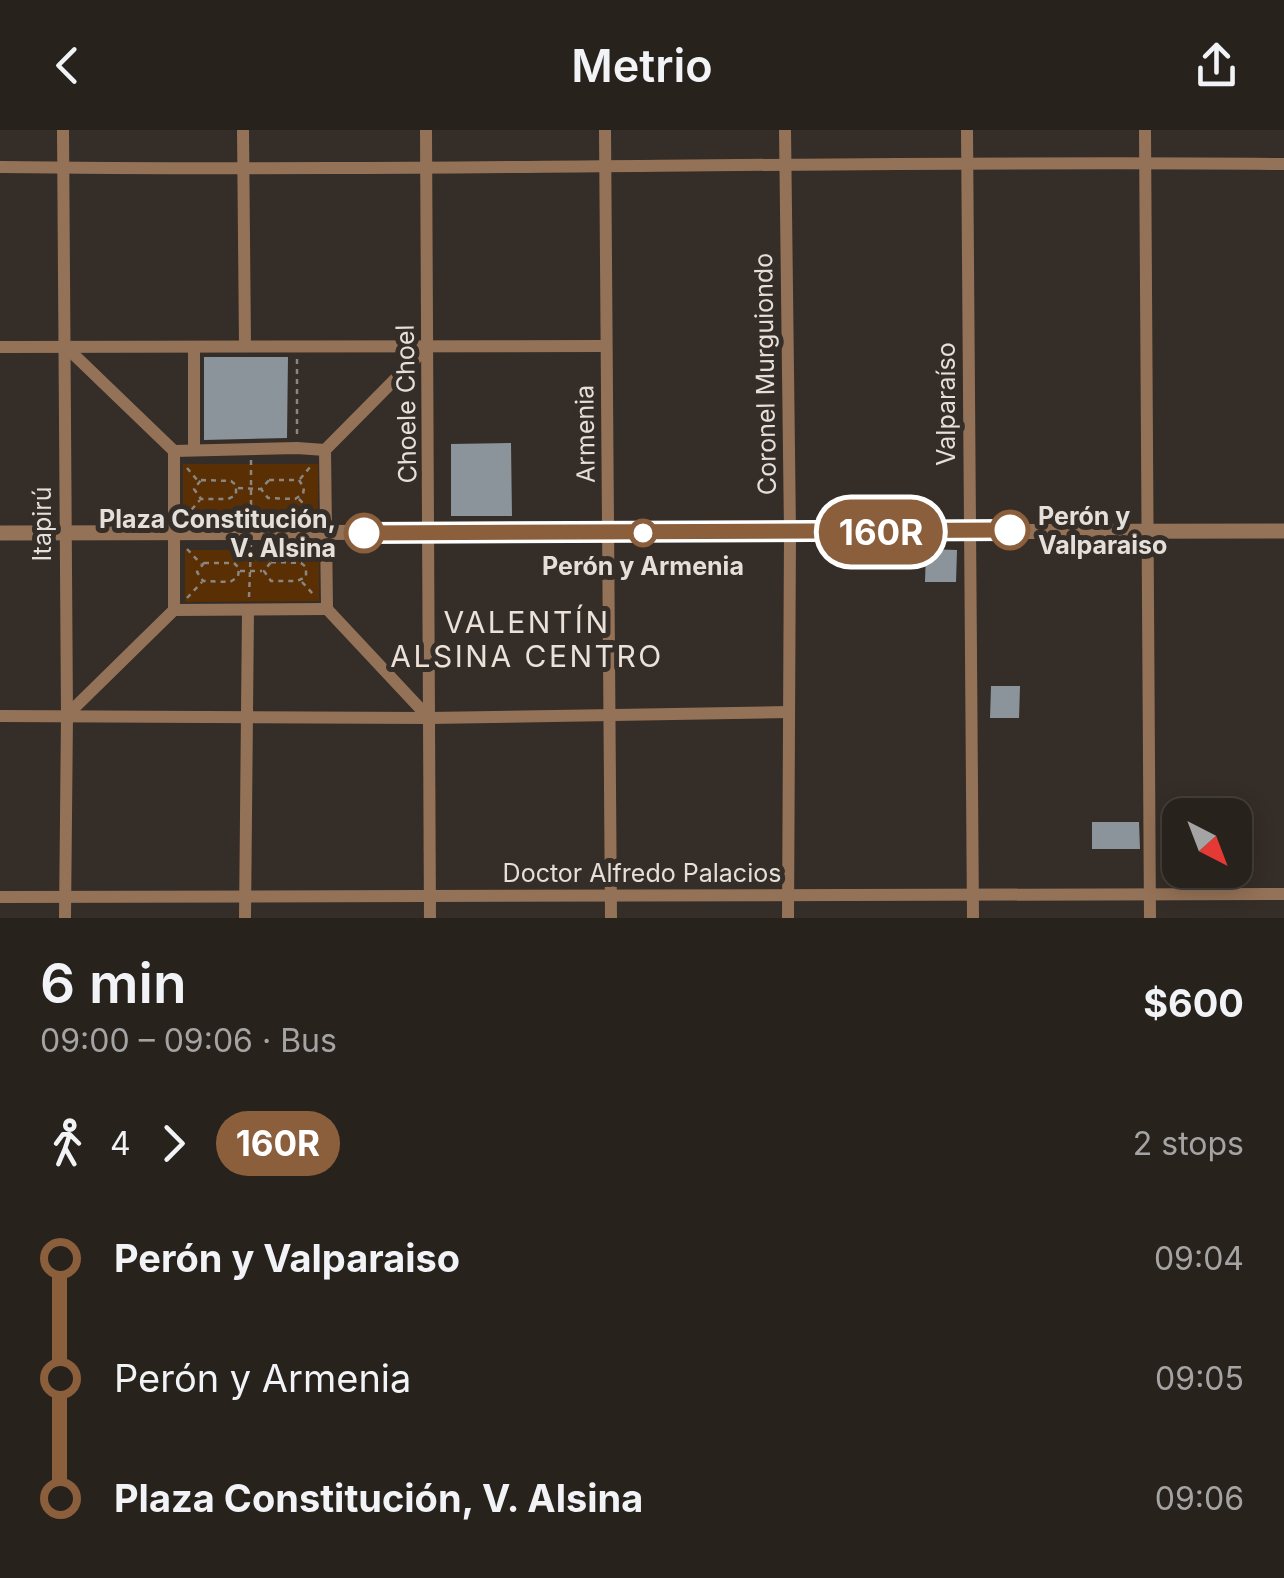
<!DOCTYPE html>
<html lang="en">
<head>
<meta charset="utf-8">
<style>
  :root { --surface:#28221d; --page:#342f2a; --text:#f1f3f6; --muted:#a5a4a4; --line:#443f3b }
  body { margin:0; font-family:Inter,sans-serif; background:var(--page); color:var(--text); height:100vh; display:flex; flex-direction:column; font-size:38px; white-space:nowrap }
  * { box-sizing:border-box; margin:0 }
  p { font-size:32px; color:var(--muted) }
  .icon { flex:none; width:55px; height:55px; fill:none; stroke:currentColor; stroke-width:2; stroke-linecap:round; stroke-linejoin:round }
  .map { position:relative; height:788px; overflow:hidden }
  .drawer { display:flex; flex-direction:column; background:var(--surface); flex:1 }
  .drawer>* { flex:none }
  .badge { padding:0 20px; border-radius:32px; font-size:35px; line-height:65px }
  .needle { width:65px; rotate:138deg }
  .buttons { position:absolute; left:1162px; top:668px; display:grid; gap:20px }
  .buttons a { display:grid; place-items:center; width:90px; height:90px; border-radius:20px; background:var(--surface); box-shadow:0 5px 25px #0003,0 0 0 2px var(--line); font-size:50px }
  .map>.badge { position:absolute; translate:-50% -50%; box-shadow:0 0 0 5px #fff }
  .legs { display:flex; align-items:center; gap:15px; height:110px; padding:0 40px; font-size:32px }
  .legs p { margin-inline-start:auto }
  .summary { display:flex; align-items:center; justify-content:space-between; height:170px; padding:0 40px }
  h1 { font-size:55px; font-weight:600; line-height:75px }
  ul { padding:0 40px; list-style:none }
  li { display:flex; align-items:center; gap:35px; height:120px; font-size:38px }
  li i { display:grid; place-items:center; width:15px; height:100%; margin:0 12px; background:currentColor }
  li i::after { content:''; width:25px; height:25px; margin:-12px; border:8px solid; border-radius:50%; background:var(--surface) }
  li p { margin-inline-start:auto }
  li:first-child i { background:linear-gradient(#0000 50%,currentColor 0) }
  li:last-child i { background:linear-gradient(currentColor 50%,#0000 0) }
  header { display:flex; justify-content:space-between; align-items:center; height:130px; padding:0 40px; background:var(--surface); font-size:45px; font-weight:600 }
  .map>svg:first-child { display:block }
  .green { fill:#592f03 }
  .building { fill:#8b939b }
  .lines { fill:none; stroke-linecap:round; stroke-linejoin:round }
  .path { stroke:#8c8681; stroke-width:2.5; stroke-dasharray:5 5; stroke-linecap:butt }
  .minor { stroke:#947257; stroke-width:12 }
  .tertiary { stroke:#947257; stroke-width:15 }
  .line-1-casing { stroke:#fff; stroke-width:22 }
  .line-1 { stroke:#8b5e3c; stroke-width:15 }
  .stop-1-dot { fill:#fff; stroke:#8b5e3c; stroke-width:5 }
  .labels { text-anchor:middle; stroke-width:10; stroke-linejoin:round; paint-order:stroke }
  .street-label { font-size:25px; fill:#e4dfdb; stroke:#352d27 }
  .stop-label { font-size:25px; font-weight:bold; fill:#e4dfdb; stroke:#352d27; text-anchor:start }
  .quarter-label { font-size:30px; letter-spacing:2.5px; fill:#ebe1d9; stroke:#352d27 }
</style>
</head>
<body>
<header><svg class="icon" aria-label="back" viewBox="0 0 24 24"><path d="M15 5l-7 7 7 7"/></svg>Metrio<svg class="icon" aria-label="share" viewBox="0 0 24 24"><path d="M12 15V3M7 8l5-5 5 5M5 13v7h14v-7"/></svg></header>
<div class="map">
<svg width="1284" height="788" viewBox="0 0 1284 788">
  <rect width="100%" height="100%" fill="#352d27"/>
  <g class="green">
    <polygon points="183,334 318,334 318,388 183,389"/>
    <polygon points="185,420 319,420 319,471 185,472"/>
  </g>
  <g class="building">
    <polygon points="204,227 288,227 287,308 204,310"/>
    <polygon points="511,313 512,386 451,386 451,314"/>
    <polygon points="926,419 957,420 956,452 925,452"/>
    <polygon points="991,556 1020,556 1019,588 990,588"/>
    <polygon points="1092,692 1139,692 1140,719 1092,719"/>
  </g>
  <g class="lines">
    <g class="path">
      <polyline points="297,304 297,227"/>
      <polyline points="251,330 251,387"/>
      <polyline points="187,338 198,351"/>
      <polyline points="300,349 311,336"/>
      <polygon points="201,350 231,351 236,355 236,365 228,369 201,369 194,359"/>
      <polygon points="269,350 299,350 304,358 303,364 295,369 268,368 261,359"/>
      <polyline points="238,358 260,359"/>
      <polyline points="299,369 311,381"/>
      <polyline points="185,387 200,370"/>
      <polyline points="187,419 201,434"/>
      <polyline points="302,431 313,419"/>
      <polygon points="271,432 301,433 306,437 306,447 297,451 271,451 264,441"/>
      <polygon points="204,433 234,433 239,438 238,447 230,452 203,451 197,442"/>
      <polyline points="240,441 262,441"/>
      <polyline points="302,452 313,464"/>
      <polyline points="249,467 251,415"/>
      <polyline points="187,468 202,452"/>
    </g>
    <g class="minor">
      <polyline points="63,0 67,585 65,788"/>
      <polyline points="243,0 245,216"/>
      <polyline points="426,0 430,788"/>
      <polyline points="605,0 611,788"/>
      <polyline points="785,0 790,402 788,788"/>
      <polyline points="967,0 973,788"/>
      <polyline points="1145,0 1150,788"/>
      <path d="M0 37C428 42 856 30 1284 34"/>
      <polyline points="0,217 606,216"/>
      <polyline points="66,217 174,321"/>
      <polyline points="194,217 194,319"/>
      <polyline points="325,320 327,479"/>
      <polyline points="325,320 428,216"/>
      <polyline points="174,321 174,480"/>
      <polyline points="174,321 297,318 325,320"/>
      <polyline points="327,479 429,588"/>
      <polyline points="174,480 327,479"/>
      <polyline points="67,585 174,480"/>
      <polyline points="0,586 429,588 787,582"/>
      <polyline points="0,767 1284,764"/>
      <polyline points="245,788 248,480"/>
    </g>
    <polyline class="tertiary" points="0,403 1284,401"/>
  </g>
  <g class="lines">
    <g class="line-1-casing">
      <polyline id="line-1" points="364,403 1010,400"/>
    </g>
    <use href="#line-1" class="line-1"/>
  </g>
  <g class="stop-1-dot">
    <circle cx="1010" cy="400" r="18"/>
    <circle cx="364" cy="403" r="18"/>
    <circle cx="643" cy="403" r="12"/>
  </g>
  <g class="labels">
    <g class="street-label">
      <text transform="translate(765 244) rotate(-91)" y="9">Coronel Murguiondo</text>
      <text transform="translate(406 274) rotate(-91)" y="9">Choele Choel</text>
      <text transform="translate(946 274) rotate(-90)" y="9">Valparaíso</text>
      <text transform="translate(585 304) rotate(-91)" y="9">Armenia</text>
      <text transform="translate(42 394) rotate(-90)" y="9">Itapirú</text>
      <text x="642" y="752">Doctor Alfredo Palacios</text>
    </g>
    <g class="stop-label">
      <text x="1038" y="395">Perón y<tspan x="1038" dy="29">Valparaiso</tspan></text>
      <text x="336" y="398" text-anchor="end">Plaza Constitución,<tspan x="336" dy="29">V. Alsina</tspan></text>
      <text x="643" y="445" text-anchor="middle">Perón y Armenia</text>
    </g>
    <g class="quarter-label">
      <text x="527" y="503">VALENTÍN<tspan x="527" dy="34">ALSINA CENTRO</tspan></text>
    </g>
  </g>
</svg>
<div class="buttons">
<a><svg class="needle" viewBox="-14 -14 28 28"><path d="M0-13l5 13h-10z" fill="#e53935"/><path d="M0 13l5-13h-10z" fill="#a5a4a4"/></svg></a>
</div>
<b class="badge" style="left:881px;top:402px;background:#8b5e3c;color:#fff">160R</b>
</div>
<section class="drawer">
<div class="summary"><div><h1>6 min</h1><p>09:00 – 09:06 · Bus</p></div><b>$600</b></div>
<div class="legs"><svg class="icon" aria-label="walk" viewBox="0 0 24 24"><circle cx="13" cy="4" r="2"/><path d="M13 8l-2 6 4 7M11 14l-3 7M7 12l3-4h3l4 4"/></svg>4<svg class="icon" aria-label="forward" viewBox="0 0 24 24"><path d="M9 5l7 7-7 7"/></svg><b class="badge" style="background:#8b5e3c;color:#fff">160R</b><p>2 stops</p></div>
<ul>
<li><i style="color:#8b5e3c"></i><b>Perón y Valparaiso</b><p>09:04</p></li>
<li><i style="color:#8b5e3c"></i><span>Perón y Armenia</span><p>09:05</p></li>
<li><i style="color:#8b5e3c"></i><b>Plaza Constitución, V. Alsina</b><p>09:06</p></li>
</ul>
</section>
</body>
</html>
